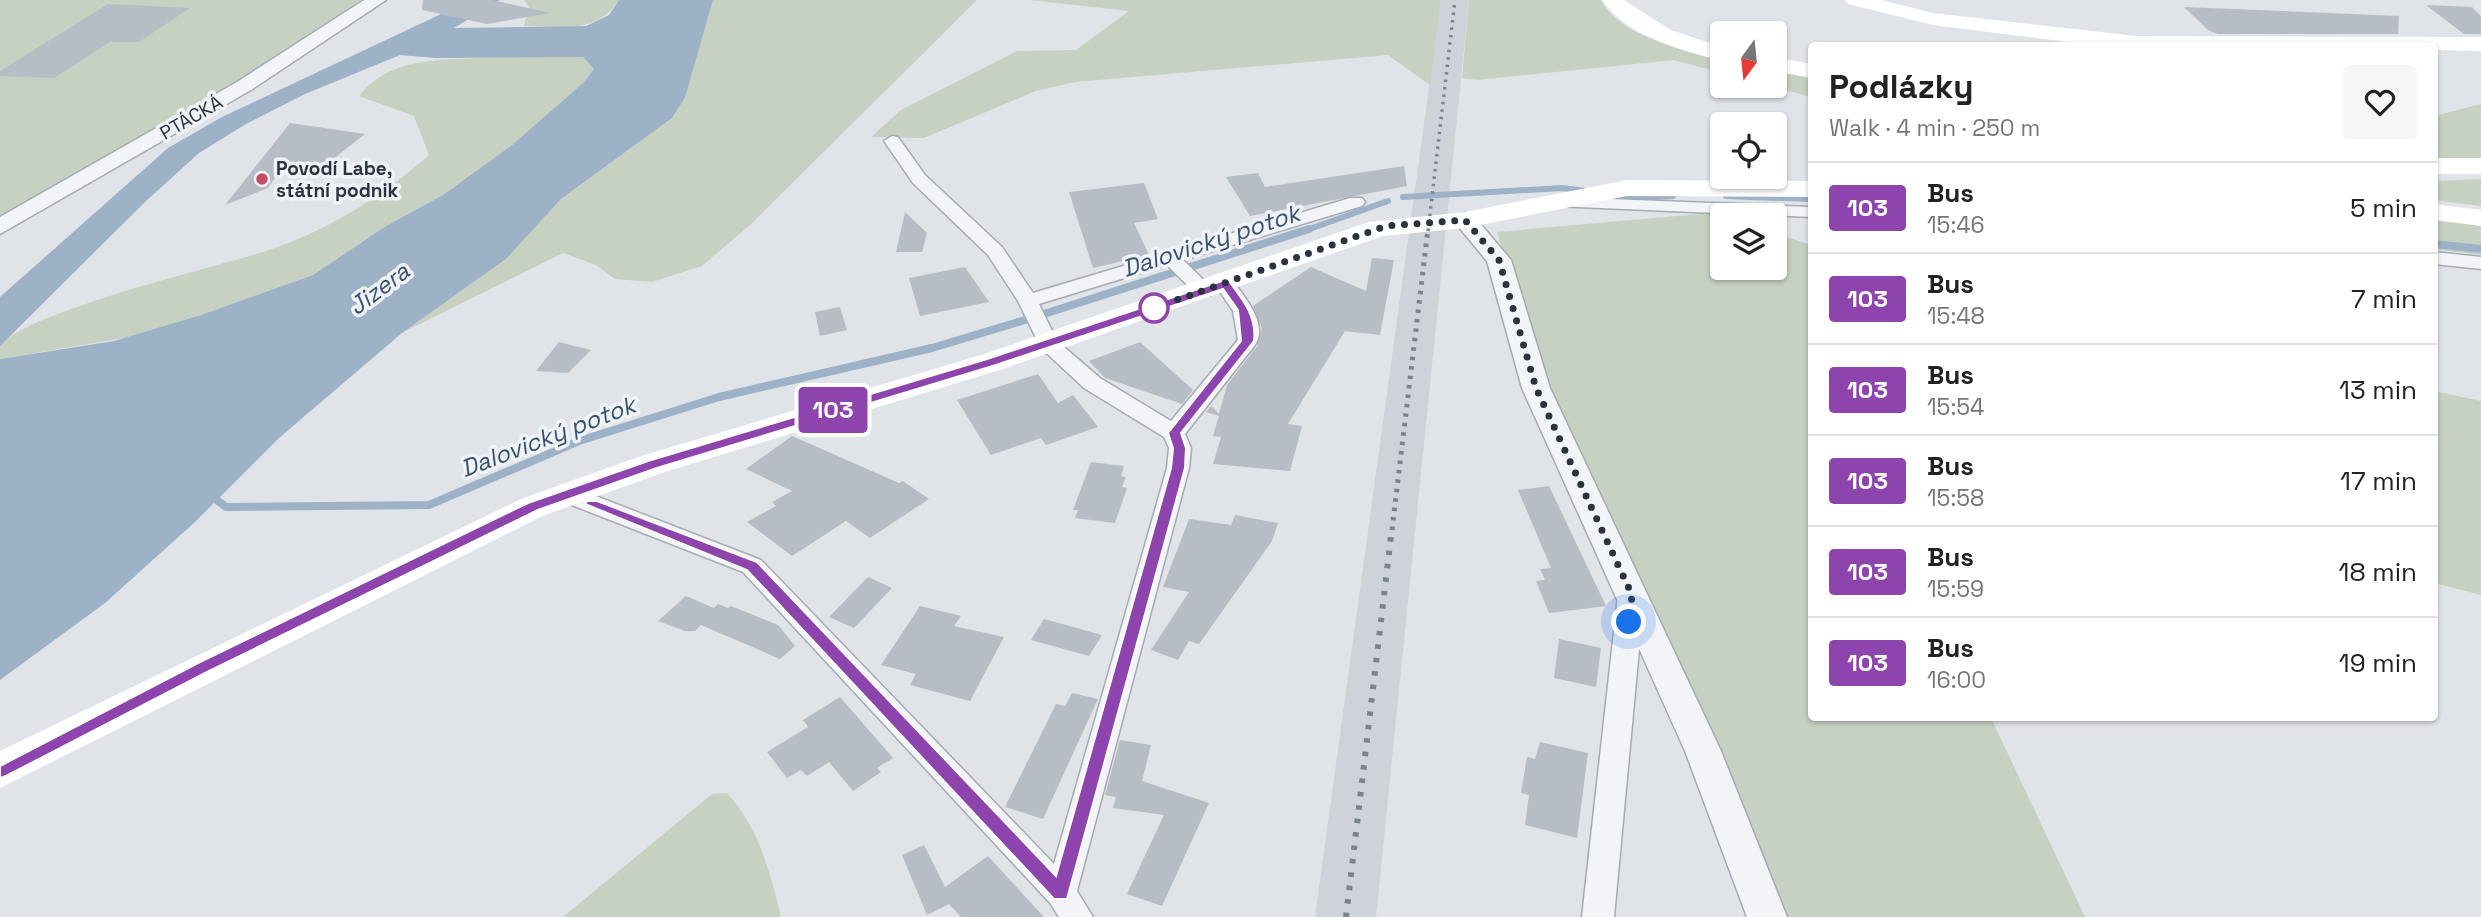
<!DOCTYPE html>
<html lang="en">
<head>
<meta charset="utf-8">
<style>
  :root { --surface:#fff; --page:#f6f6f6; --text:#222; --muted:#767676; --line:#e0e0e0 }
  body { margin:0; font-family:"Space Grotesk",sans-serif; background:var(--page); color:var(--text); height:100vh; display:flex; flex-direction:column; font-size:26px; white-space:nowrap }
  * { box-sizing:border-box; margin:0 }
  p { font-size:23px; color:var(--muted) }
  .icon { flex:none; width:38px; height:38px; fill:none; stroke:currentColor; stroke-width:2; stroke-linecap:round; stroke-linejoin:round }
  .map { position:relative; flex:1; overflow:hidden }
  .sheet { position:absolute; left:1808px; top:42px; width:630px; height:679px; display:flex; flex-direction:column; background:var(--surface); border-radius:7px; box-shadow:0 2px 5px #0004 }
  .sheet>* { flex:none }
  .badge { padding:0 14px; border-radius:5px; font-size:24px; line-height:46px }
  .needle { width:46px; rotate:195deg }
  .tools { position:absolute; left:1710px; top:21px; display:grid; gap:14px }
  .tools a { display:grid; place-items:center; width:77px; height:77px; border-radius:7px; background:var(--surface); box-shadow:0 2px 5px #0004; font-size:35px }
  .you { position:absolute; width:35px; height:35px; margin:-18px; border:5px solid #fff; border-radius:50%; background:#1a73e8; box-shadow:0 0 0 10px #1a73e833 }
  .map>.badge { position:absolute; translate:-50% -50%; box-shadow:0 0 0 4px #fff }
  .round { display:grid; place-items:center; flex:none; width:74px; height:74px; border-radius:7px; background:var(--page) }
  .summary { display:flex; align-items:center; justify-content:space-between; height:119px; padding:0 21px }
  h1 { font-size:33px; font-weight:600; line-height:52px }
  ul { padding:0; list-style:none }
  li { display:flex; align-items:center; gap:21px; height:91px; padding:0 21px; border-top:2px solid var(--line) }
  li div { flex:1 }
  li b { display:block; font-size:26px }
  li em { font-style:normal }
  li .badge { min-width:77px; font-weight:700; text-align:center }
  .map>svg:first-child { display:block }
  .built { fill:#ced3da }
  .green { fill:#c6d1c2 }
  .water { fill:#9db2c6 }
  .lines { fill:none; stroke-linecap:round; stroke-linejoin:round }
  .stream-far1 { stroke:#9db2c6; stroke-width:6 }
  .stream { stroke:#9db2c6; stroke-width:8 }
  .building { fill:#b7bdc4 }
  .minor-casing { stroke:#a6aab2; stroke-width:3 }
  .tertiary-casing { stroke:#a6aab2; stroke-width:3 }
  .minor { fill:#f2f4f7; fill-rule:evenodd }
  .tertiary { fill:#f2f4f7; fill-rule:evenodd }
  .secondary { fill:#fff; fill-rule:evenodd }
  .rail-far2 { stroke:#7a8391; stroke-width:3.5; stroke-dasharray:2.5 5; stroke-linecap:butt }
  .rail-far1 { stroke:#7a8391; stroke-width:5; stroke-dasharray:3.5 6; stroke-linecap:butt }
  .rail { stroke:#7a8391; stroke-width:6; stroke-dasharray:4.5 9; stroke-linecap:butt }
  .line { fill:#8e44ad; stroke:#fff; stroke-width:2 }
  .walk { stroke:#2a323e; stroke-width:7; stroke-dasharray:0 12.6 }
  .poi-dot { fill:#c54c63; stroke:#eff2f6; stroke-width:2.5 }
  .stop-dot { fill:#fff; stroke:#8e44ad; stroke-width:3.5 }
  .labels { text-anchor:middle; stroke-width:7; stroke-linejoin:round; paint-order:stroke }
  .far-street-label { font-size:19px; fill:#2a323e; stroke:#eff2f6 }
  .far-poi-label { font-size:19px; font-weight:bold; fill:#2a323e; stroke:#eff2f6; text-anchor:start }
  .water-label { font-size:24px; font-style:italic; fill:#365270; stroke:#eff2f6 }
</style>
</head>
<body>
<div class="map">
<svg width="2481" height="917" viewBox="0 0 2481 917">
  <rect width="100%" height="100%" fill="#e0e3e8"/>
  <polygon class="built" points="1441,0 1469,0 1376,917 1315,917"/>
  <g class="green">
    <polygon points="0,0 361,0 220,92 0,217"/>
    <path d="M524 0H619C596 35 561 26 524 26L529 7Z"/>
    <polygon points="713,0 977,0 751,224 702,266 652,282 615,279 596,265 563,253 402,333 506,259 561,199 672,118 685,98"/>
    <polygon points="1029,0 1441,0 1430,85 1388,55 1075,82 1036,91 924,138 871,137 901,110 1017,51 1076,50 1129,11"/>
    <path d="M1469 0H1601C1621 39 1684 48 1722 57V73L1674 60 1477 80 1462 78Z"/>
    <path d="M496 57H583L594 69 583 83 512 145 443 195 386 226 313 275 201 315 129 337 0 359V345C18 328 42 320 66 311 129 287 195 272 260 253 324 233 379 199 429 155L414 116 359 96C392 54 446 61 496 57Z"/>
    <polygon points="1775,69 1811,77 1811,97 1769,86 1774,86"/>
    <polygon points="2481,104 2481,162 2434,164 2434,116"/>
    <polygon points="2481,179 2481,206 2434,200 2434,181"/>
    <polygon points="1711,213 1722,217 1722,268 1774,268 1775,233 1811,245 1811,718 1991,718 2085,917 1773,917 1539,380 1497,232"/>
    <polygon points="2434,216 2481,224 2481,255 2434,249"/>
    <polygon points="2434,391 2481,401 2481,595 2434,583"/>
    <path d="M727 793C759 828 770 872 781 917H563L712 794Z"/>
  </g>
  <polygon class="water" points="471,0 500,0 454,28 586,26 609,15 619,0 713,0 685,98 672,118 561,199 506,259 402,333 279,438 195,522 105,603 0,680 0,359 114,341 201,315 313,275 386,226 443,195 512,145 583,83 594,69 583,57 435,58 400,55 305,94 246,124 199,153 145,202 0,346 0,297 168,148 222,117"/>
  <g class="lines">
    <g class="stream-far1">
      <polyline points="1610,195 1627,198 1673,196"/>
      <polyline points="1726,196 1811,199"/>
      <polyline points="1403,197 1562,188 1586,191"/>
      <polyline points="1304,231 1388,201"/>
    </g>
    <g class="stream">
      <polyline points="2434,244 2481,249"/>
      <polyline points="1044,314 1309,229"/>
      <polyline points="210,495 226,507 429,505 579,441 719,397 932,348 1025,320"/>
    </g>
  </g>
  <g class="building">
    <polygon points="423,0 492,0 550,13 487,24 422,10"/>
    <polygon points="108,4 190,8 139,42 110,42 54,78 0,76 0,71"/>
    <polygon points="2426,5 2472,7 2481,16 2481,34 2464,34"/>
    <polygon points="2184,7 2399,16 2398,34 2218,34 2208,30"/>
    <polygon points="290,123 365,134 317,172 279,172 268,188 225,205"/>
    <polygon points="1404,166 1407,186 1250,216 1226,177 1258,173 1265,187"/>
    <polygon points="1144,183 1158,219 1134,223 1149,255 1093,268 1069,192"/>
    <polygon points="905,212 927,233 922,252 896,252"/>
    <polygon points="1372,258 1394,260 1380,335 1345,331 1288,424 1302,426 1290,471 1213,464 1221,437 1213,436 1219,416 1206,412 1211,406 1219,414 1227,385 1257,346 1262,328 1253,306 1311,267 1366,291"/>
    <polygon points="965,267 989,302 920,316 909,278"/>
    <polygon points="840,307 847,330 820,336 815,312"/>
    <polygon points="559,342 591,350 568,373 536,371"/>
    <polygon points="1140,342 1193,390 1182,404 1105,378 1089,361"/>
    <polygon points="1038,374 1058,403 1073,395 1098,427 1046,445 1041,438 991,455 957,400"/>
    <polygon points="792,436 899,483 903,481 929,499 870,538 846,521 792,556 747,522 776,506 772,502 792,491 746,469"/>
    <polygon points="1091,462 1124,466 1121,476 1126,477 1122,487 1127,488 1115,523 1075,518 1078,510 1073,510"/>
    <polygon points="1549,486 1586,564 1606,606 1549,613 1536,581 1545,580 1540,569 1551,568 1518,490"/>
    <polygon points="1235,515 1278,523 1272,541 1199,644 1189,641 1178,660 1151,650 1189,592 1163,587 1189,519 1231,525"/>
    <polygon points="868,577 892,588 854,628 829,617"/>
    <polygon points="686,596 714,608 718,604 728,608 731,606 778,625 795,646 780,659 701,625 695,631 685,631 658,621"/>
    <polygon points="920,606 961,616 954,626 1004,637 970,701 910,685 916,674 881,665"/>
    <polygon points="1044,619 1066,625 1102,635 1089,656 1031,640"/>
    <polygon points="1559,639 1601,648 1596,687 1554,678"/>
    <polygon points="1072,693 1098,699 1043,819 1005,807 1056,704 1065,706"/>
    <polygon points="840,697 893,758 877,768 881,772 853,791 829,762 807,776 801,770 787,778 767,752 808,727 803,720"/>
    <polygon points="1120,740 1151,745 1142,781 1209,803 1162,906 1127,894 1164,815 1113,808 1116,797 1105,795"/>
    <polygon points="1540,742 1588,753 1577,838 1525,825 1529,795 1521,793 1527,757 1535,759"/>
    <polygon points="924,845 945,887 988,856 1044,917 961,917 949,904 927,915 902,855"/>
  </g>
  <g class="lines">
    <g class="minor-casing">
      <g id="minor">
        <path d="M892 136 898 137 925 175 1002 247 1033 293 1350 198H1362L1365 202 1362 206 1183 260 1211 287 1214 291 1211 295H1197L1167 265 1039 304 1057 341 1100 378 1171 421 1238 340 1233 311 1215 284 1218 280H1232C1244 296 1269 324 1255 345L1185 434 1191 448 1189 468 1077 891 1093 917H1059L1050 903 743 572 559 500 555 494 559 488H575L761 560 1054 864 1167 468 1169 448 1164 437 1084 388 1041 348 1018 301 988 255 913 183 884 141Z"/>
        <polygon points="1560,197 1811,207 1811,217 1554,206 1551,202 1554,198"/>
        <polygon points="2434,252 2481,257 2481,269 2434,264"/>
        <polygon points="1631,587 1640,589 1644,596 1614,917 1582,917 1618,596 1622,589"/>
      </g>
    </g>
    <g class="tertiary-casing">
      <g id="tertiary">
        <polygon points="364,0 386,0 251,90 0,234 0,217 237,82"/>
        <polygon points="1465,213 1473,215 1511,260 1550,388 1721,751 1787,917 1747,917 1685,751 1522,388 1487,261 1453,220 1457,215"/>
      </g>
    </g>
    <use href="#minor" class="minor"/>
    <use href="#tertiary" class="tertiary"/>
    <g class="secondary">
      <path d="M1602 0H1624L1671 30 1722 47V61C1681 50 1627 37 1602 0Z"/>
      <polygon points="1845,0 1881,0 1933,13 2136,36 2481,37 2481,51 2434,50 2434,46 2101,46 1933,25 1848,4"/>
      <polygon points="1774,57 1811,64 1811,78 1774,71"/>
      <rect x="2434" y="158" width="47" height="16"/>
      <polygon points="1627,180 1811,181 1811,197 1627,196 1465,228 1383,236 1003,369 665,472 545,515 0,788 0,751 521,499 641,456 981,355 1369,222 1465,212"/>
      <polygon points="2434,204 2481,210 2481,226 2434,220"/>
    </g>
    <polyline class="rail-far2" points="1428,231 1455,0"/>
    <polyline class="rail-far1" points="1392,530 1428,229"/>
    <polyline class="rail" points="1346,917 1392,528"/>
  </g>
  <path class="line" d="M1225 280 1229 281C1243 300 1257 316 1254 341L1181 433 1186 448 1185 468 1067 899H1054L747 570 585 504 587 501H597L757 562 1056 876 1171 468 1173 448 1168 433 1241 341 1238 310 1223 289 996 365 657 468 538 510 209 671 6 776 0 778V766L198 663 528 503 648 461 987 359Z"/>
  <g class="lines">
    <polyline class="walk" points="1154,308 1386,226 1465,220 1499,260 1536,388 1632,595 1629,622"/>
  </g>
  <circle class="poi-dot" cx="262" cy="179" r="7"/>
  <circle class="stop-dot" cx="1154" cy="308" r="14"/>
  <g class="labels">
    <g class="far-street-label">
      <text transform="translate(191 117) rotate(-30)" y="7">PTÁCKÁ</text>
    </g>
    <g class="far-poi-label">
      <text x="276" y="175">Povodí Labe,<tspan x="276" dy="22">státní podnik</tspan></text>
    </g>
    <g class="water-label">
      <text transform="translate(1211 241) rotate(-18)" y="8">Dalovický potok</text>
      <text transform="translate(379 289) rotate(-37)" y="8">Jizera</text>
      <text transform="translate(548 437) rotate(-21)" y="8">Dalovický potok</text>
    </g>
  </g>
</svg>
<div class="tools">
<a><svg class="needle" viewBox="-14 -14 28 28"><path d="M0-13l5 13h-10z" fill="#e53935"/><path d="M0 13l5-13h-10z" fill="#767676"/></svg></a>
<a><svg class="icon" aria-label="locate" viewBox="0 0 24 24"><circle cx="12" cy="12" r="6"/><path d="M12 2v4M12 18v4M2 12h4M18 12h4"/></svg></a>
<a><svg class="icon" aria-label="layers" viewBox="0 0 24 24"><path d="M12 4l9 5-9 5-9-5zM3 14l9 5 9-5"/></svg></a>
</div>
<div class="you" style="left:1629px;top:622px"></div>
<b class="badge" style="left:833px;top:410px;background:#8e44ad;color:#fff">103</b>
<section class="sheet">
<div class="summary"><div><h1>Podlázky</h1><p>Walk · 4 min · 250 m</p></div><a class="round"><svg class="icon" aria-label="heart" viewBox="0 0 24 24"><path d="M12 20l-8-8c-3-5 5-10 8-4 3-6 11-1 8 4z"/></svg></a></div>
<ul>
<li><span class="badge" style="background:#8e44ad;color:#fff">103</span><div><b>Bus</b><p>15:46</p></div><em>5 min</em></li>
<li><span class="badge" style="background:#8e44ad;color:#fff">103</span><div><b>Bus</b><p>15:48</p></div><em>7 min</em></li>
<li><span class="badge" style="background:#8e44ad;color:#fff">103</span><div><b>Bus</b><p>15:54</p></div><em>13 min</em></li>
<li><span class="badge" style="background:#8e44ad;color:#fff">103</span><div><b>Bus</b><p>15:58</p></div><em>17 min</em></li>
<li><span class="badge" style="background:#8e44ad;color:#fff">103</span><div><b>Bus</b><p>15:59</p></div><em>18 min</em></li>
<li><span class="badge" style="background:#8e44ad;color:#fff">103</span><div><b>Bus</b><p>16:00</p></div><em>19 min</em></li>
</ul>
</section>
</div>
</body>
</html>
